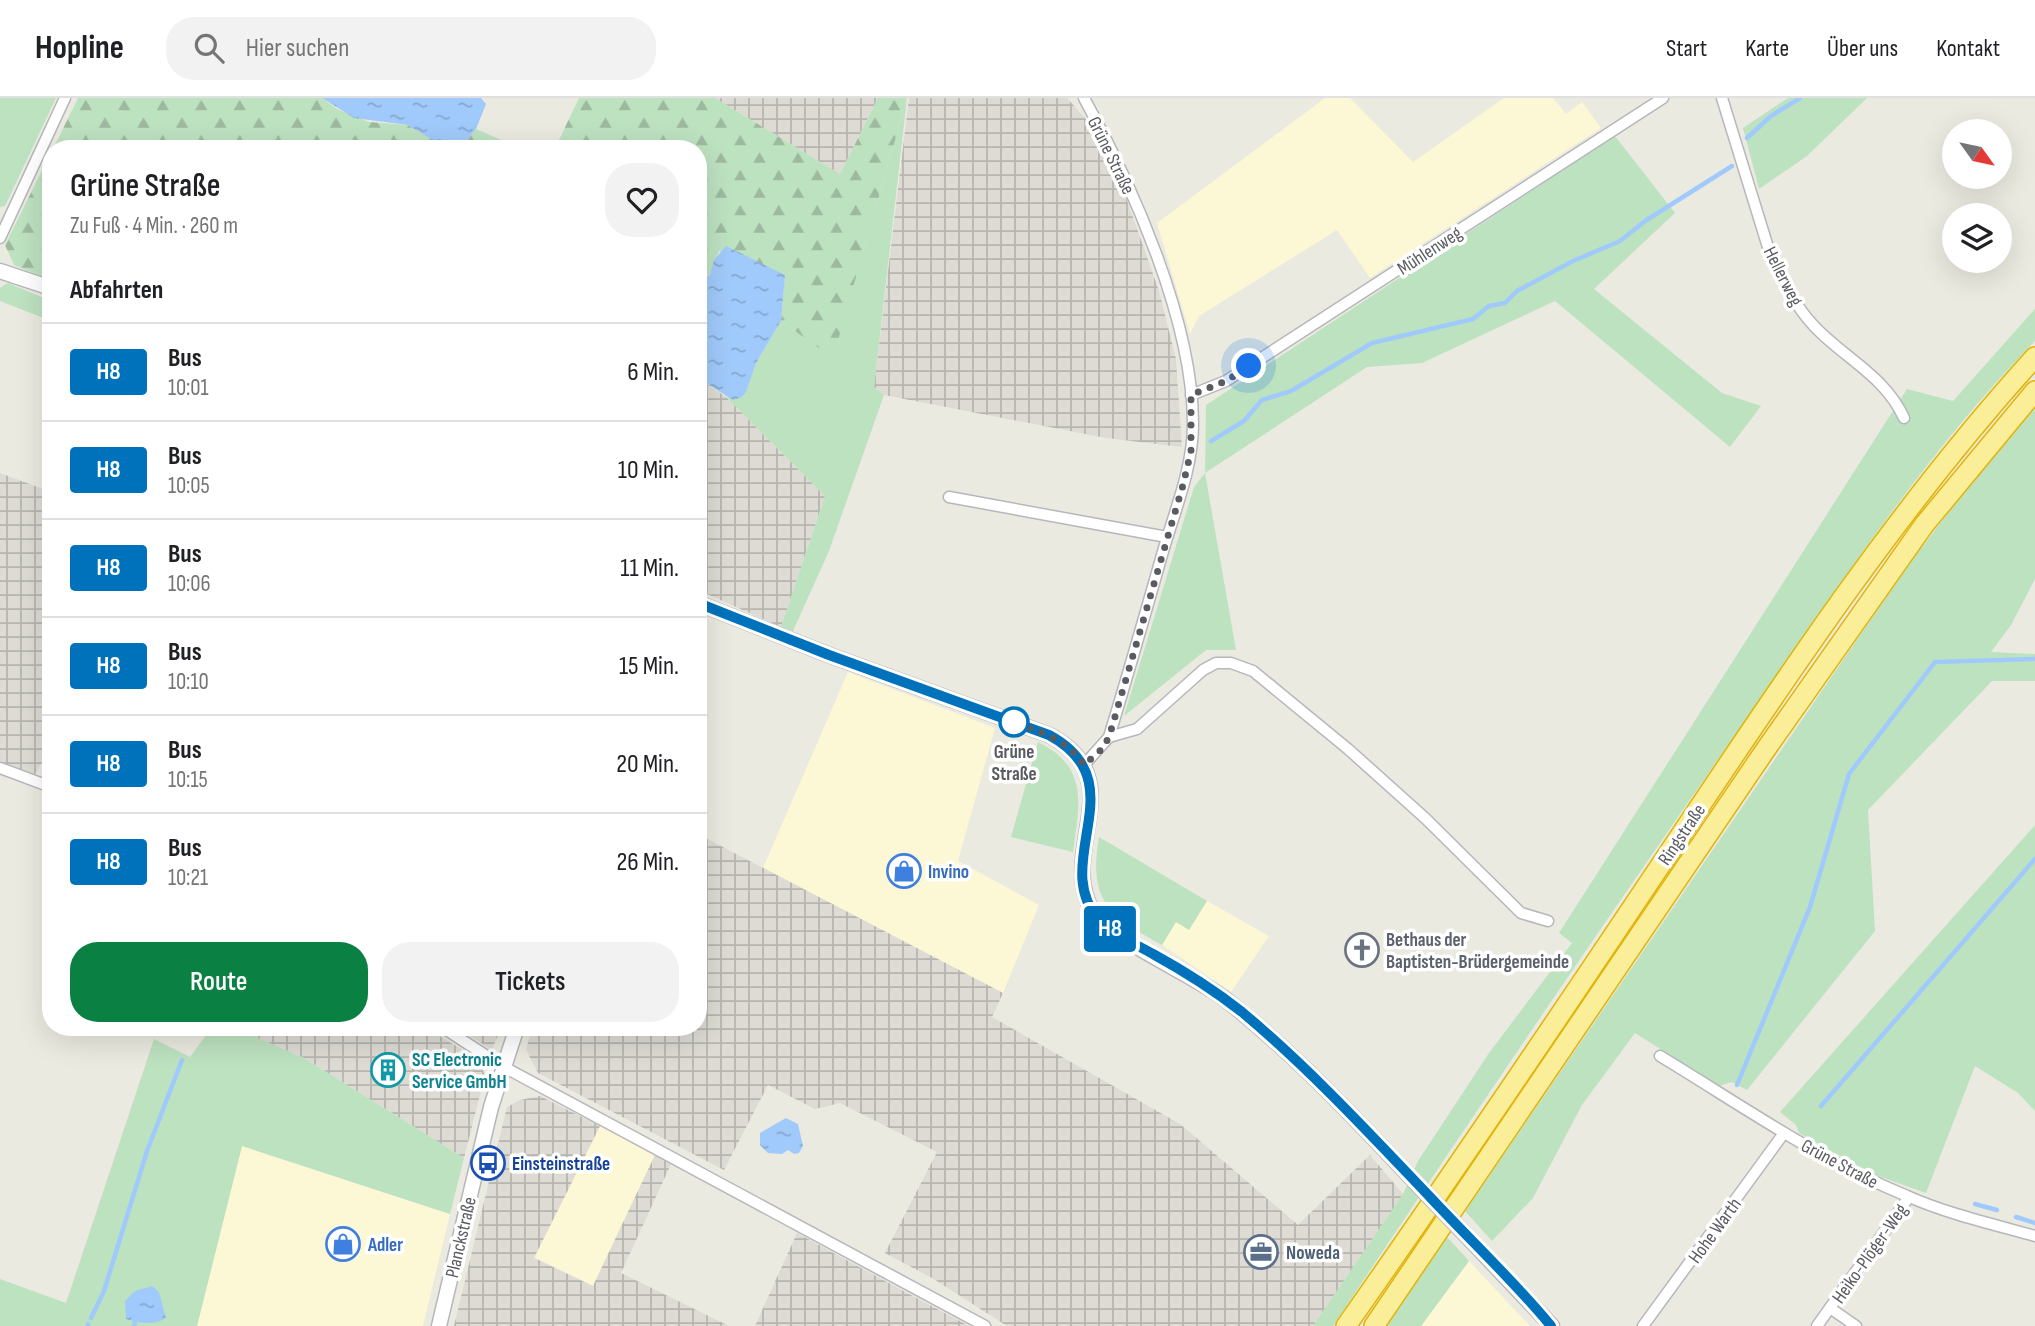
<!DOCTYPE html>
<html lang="de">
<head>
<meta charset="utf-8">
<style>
  :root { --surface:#fff; --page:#f2f2f2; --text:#202124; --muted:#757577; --line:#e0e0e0; --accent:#0b8043 }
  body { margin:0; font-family:"Sofia Sans Condensed",sans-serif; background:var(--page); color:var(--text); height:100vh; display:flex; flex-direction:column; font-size:26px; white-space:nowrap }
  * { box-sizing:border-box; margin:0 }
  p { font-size:23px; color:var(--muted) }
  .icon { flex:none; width:38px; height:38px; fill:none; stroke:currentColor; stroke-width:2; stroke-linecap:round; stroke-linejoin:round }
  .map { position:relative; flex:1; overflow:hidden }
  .details { position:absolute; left:42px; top:42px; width:665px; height:896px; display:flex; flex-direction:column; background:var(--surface); border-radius:28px; box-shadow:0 7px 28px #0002 }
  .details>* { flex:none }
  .badge { padding:0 14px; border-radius:5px; font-size:24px; line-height:46px }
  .needle { width:46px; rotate:123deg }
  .buttons { position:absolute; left:1942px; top:21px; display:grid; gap:14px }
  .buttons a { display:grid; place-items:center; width:70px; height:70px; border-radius:50%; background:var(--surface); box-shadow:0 7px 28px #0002; font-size:35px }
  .you { position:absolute; width:35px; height:35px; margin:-18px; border:5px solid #fff; border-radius:50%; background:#1a73e8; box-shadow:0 0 0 10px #1a73e833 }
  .map>.badge { position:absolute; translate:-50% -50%; box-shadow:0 0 0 4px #fff }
  h2 { padding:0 28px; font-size:26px; line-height:63px }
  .round { display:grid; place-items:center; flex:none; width:74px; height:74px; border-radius:28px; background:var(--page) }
  .headline { display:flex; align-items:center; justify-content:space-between; height:119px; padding:0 28px }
  h1 { font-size:33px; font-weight:600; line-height:52px }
  .action { display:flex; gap:14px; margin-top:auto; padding:14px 28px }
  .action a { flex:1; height:80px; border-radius:28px; background:var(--accent); color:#fff; font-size:28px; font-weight:600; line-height:80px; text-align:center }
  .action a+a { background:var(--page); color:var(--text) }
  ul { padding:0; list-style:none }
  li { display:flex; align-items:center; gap:21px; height:98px; padding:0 28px; border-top:2px solid var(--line) }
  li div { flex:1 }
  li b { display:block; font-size:26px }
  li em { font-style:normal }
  li .badge { min-width:77px; font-weight:700; text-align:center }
  header { display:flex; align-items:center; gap:42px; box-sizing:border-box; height:98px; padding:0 35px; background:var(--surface); border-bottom:2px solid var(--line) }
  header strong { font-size:33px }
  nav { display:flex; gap:38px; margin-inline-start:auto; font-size:24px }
  .search { width:490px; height:63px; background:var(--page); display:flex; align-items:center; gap:18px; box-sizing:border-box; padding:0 24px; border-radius:28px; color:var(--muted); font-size:26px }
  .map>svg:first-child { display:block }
  .commercial { fill:#fcf7d4 }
  .industrial { fill:url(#industrial-grid) }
  .grass { fill:#bde2c0 }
  .forest { fill:url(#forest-firs) }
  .water { fill:url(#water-ripples) }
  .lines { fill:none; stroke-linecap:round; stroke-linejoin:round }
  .stream { stroke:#a0cafb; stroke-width:4.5 }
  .minor-casing { stroke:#b6b7bc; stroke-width:13 }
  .tertiary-casing { stroke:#b6b7bc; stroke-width:17 }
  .trunk-casing { stroke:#e2b409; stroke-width:22 }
  .minor { stroke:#fff; stroke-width:10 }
  .tertiary { stroke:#fff; stroke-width:14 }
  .trunk { stroke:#faee98; stroke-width:19 }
  .tertiary-bridge-casing { stroke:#b6b7bc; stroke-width:17; stroke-linecap:butt }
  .tertiary-bridge { stroke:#fff; stroke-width:14 }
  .line-casing { stroke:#fff; stroke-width:16 }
  .line { stroke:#0072bc; stroke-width:10 }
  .walk { stroke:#595b60; stroke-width:7; stroke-dasharray:0 12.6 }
  .stop-dot { fill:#fff; stroke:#0072bc; stroke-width:3.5 }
  .labels { text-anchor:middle; stroke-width:7; stroke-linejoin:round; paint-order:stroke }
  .street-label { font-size:19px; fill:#595b60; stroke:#fff }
  .stop-label { font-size:19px; font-weight:bold; fill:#595b60; stroke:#fff }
  .shop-label { font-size:19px; font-weight:bold; fill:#366cbe; stroke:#fff; text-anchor:start }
  .worship-label { font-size:19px; font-weight:bold; fill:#5b616d; stroke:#fff; text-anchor:start }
  .culture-label { font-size:19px; font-weight:bold; fill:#0d838f; stroke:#fff; text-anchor:start }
  .transit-label { font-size:19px; font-weight:bold; fill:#164399; stroke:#fff; text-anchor:start }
  .service-label { font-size:19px; font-weight:bold; fill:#4e5e75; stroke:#fff; text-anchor:start }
</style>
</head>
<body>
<header>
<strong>Hopline</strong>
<div class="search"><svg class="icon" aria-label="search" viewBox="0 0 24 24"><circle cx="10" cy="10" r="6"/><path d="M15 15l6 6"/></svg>Hier suchen</div>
<nav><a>Start</a><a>Karte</a><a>Über uns</a><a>Kontakt</a></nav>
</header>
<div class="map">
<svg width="2035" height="1228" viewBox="0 0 2035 1228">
  <defs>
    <pattern id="industrial-grid" width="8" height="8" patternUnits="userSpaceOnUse" patternTransform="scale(1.75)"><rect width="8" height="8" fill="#dddbd4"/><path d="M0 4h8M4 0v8" fill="none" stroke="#b6b5af"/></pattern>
    <pattern id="forest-firs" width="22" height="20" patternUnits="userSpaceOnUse" patternTransform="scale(1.75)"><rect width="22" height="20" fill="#bde2c0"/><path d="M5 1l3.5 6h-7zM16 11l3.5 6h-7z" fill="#9dba9f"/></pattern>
    <pattern id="water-ripples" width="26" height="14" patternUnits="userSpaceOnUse" patternTransform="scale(1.75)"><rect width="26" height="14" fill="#a0cafb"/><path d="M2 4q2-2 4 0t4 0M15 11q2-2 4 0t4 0" fill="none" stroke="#85a7cf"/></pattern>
  </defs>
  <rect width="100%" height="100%" fill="#ebeae0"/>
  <g class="commercial">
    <polygon points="1325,0 1350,0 1413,64 1504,0 1553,0 1566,16 1582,4 1601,30 1370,180 1337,132 1199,218 1190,236 1157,125"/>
    <polygon points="848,574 995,630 958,763 1039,807 1003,895 763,770"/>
    <polygon points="1207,803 1269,838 1231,894 1162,847 1176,824 1189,831"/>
    <polygon points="600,1028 655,1057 593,1188 534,1159"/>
    <polygon points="242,1048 450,1116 423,1228 197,1228"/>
    <polygon points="1469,1163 1530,1228 1421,1228"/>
  </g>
  <g class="industrial">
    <polygon points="715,0 878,0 840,76"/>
    <polygon points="909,0 1067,0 1092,28 1122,88 1159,193 1176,261 1182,349 1106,340 884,297 874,289"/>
    <polygon points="698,280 726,299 825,398 781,529 698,492"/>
    <polygon points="0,375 51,394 51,649 34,678 0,664"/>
    <polygon points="698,736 1003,895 992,919 1180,1026 1298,1127 1370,1057 1403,1096 1313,1228 1007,1228 932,1180 885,1155 937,1054 840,1005 815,1011 768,987 724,1072 538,975 526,952 532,929 698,929"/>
    <polygon points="233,929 425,929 479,962 485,977 464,1060 304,960"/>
    <polygon points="456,929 501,929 492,952"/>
    <polygon points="540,998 600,1028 534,1160 593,1188 655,1057 671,1066 621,1175 729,1228 454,1228 507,1009 520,1002"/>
    <polygon points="797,1135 898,1190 969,1228 755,1228"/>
  </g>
  <g class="grass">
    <polygon points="0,0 56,0 5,108 0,109"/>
    <polygon points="907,0 874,289 884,297 829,453 793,533 781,529 825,398 726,299 742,299 756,265 781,223 833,259"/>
    <polygon points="1788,0 1867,0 1807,58 1759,91 1743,30"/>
    <polygon points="1615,38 1675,115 1594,191 1722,295 1761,308 1730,349 1555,203 1422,265 1367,269 1205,375 1236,552 1206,552 1124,618 1194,389 1205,375 1206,307"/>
    <polygon points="8,185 51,203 51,223 0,203 0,190"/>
    <path d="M2035 211V243C1926 354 1843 483 1754 610 1611 814 1471 1020 1333 1228H1313L1403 1096 1418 1063 1489 955 1572 845 1559 835 1907 291 1953 303Z"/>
    <polygon points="2035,311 2035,481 2011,527 1991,554 2035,556 2035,583 1992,583 1868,712 1875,833 1747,992 1732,984 1719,988 1635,935 1582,1007 1533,1100 1492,1143 1465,1113 1911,463 1990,361"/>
    <path d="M1038 644C1090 669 1079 708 1073 754L1011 739Z"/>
    <polygon points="2035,727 2035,1013 2018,995 1975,968 1926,1095 1873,1076 1799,1035 1796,1027 1780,1014"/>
    <path d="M1099 739 1207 803 1189 832 1176 824 1162 847C1109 818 1088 803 1099 739Z"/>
    <polygon points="212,929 233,929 304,960 464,1060 450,1116 242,1048 197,1228 0,1228 0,1181 66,1205 154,941 190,959"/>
    <polygon points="1447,1139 1469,1163 1421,1228 1386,1228"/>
  </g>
  <g class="forest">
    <polygon points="78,0 322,0 337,11 369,24 408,27 429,40 468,41 476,31 522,51 53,51"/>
    <polygon points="579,0 715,0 840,76 878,0 907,0 833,260 781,223 785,177 719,153 710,177 698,185 698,51 533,51 558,44"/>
    <polygon points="51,54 51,182 14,167 5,147"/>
  </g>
  <g class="water">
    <polygon points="322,0 481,0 486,6 476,31 468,41 451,48 429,40 408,27 354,20"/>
    <polygon points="726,148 785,177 781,223 756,265 746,294 742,299 733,302 698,280 698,185 710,177 714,162"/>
    <polygon points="786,1020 798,1026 803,1048 799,1055 794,1056 788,1052 782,1056 768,1055 760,1047 760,1035"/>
    <path d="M152 1188 159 1194 166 1220C154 1228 139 1225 126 1221L125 1203 135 1193Z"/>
  </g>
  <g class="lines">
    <g class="stream">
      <polyline points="1747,40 1771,18 1800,0"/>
      <polyline points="1211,343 1244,323 1262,302 1291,293 1372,245 1473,221 1489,208 1505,205 1517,193 1573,163 1620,143 1645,123 1732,68"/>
      <polyline points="1737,987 1810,809 1849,676 1935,564 2035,561"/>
      <polyline points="1821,1008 2035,761"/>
      <polyline points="1975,1106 1997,1112"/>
      <polyline points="2016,1119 2035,1125"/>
      <polyline points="91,1220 104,1193 147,1053 182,962"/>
      <polyline points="88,1228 88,1226"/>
      <polyline points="134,1228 135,1224"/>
    </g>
    <g class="minor-casing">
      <g id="minor">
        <path d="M1722 0 1771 159C1783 183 1795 208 1814 228 1844 260 1885 278 1904 320"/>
        <polyline points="0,140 65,0"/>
        <polyline points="1191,297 1226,283 1663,0"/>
        <polyline points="949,399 1167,439"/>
        <polyline points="1109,639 1137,631 1203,572 1216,565 1231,565 1253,573 1348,651 1425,720 1521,815 1548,823"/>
        <path d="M1084 667 1109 639C1128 577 1146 513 1164 450 1176 410 1193 368 1193 326 1193 224 1133 88 1084 0"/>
        <polyline points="0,670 51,689"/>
        <polyline points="442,929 502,968 985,1228"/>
        <path d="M1660 958C1741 1007 1819 1062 1907 1098 1948 1116 1992 1126 2035 1138"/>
        <polyline points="1830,1210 1856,1228"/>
        <polyline points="1643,1228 1784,1035"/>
        <polyline points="1817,1228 1909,1099"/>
      </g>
    </g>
    <g class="tertiary-casing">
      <g id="tertiary">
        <polyline points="0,173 51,190"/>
        <path d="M698 505 829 557 1049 637C1134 682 1056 753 1093 814 1111 842 1194 877 1225 901 1295 956 1356 1021 1417 1086"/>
        <polyline points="1462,1133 1552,1228"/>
        <polyline points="439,1228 491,1009 517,929"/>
      </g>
    </g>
    <g class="trunk-casing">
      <g id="trunk">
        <path d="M1346 1228C1455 1073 1561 916 1666 759 1781 587 1896 412 2035 259"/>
        <polyline points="1374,1228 1766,651 1924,427 2035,293"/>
      </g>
    </g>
    <use href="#minor" class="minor"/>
    <use href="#tertiary" class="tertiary"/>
    <use href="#trunk" class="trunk"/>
    <g class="tertiary-bridge-casing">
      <polyline id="tertiary-bridge" points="1417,1086 1462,1133"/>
    </g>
    <use href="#tertiary-bridge" class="tertiary-bridge"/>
  </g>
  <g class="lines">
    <g class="line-casing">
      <path id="line" d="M698 505 829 557 1049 637C1138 685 1048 764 1099 822 1112 837 1136 846 1153 856 1184 873 1214 892 1242 914 1310 971 1370 1036 1431 1100 1471 1143 1514 1183 1551 1228"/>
    </g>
    <use href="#line" class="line"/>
    <path class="walk" d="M1014 624 1004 621C1034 632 1066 639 1084 667L1102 651 1109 639 1183 387 1191 353V297L1226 283 1249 268"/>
  </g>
  <defs>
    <g id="shop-ring" transform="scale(1.75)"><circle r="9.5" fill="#fff" stroke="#3f7fe0" stroke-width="1.5"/><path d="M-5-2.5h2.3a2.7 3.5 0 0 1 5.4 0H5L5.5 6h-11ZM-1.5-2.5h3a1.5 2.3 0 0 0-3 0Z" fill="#3f7fe0"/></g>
    <g id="church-ring" transform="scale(1.75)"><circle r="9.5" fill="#fff" stroke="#6b7280" stroke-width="1.5"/><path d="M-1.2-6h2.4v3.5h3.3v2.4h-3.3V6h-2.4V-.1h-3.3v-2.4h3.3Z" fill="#6b7280"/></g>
    <g id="building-ring" transform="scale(1.75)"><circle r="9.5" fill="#fff" stroke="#0f9aa8" stroke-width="1.5"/><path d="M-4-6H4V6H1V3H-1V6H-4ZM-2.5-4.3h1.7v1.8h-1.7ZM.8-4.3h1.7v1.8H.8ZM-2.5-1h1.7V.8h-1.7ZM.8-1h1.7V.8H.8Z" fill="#0f9aa8"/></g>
    <g id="bus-ring" transform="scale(1.75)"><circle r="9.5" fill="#fff" stroke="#1a4fb4" stroke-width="1.5"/><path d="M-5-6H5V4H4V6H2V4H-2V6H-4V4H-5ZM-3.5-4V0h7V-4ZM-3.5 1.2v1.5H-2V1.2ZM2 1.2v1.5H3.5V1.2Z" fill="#1a4fb4"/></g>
    <g id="office-ring" transform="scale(1.75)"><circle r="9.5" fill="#fff" stroke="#5c6f8a" stroke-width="1.5"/><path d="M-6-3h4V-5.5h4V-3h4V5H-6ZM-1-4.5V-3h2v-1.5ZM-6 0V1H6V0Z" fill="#5c6f8a"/></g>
  </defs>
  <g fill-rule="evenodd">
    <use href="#shop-ring" x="904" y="773"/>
    <use href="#church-ring" x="1362" y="852"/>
    <use href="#building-ring" x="388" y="972"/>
    <use href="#bus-ring" x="488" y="1065"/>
    <use href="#shop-ring" x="343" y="1146"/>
    <use href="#office-ring" x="1261" y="1154"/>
  </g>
  <circle class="stop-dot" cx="1014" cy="624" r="14"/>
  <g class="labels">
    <g class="street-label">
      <text transform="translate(1112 57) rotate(64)" y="7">Grüne Straße</text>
      <text transform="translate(1429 152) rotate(-33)" y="7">Mühlenweg</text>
      <text transform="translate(1784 178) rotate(63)" y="7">Hellerweg</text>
      <text transform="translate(1681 736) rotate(-56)" y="7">Ringstraße</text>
      <text transform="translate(1840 1065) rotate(28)" y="7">Grüne Straße</text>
      <text transform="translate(1714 1132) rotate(-54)" y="7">Hohe Warth</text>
      <text transform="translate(460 1139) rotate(-77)" y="7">Planckstraße</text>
      <text transform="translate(1869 1155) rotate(-55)" y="7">Heiko-Plöger-Weg</text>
    </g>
    <g class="stop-label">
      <text x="1014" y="660">Grüne<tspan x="1014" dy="22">Straße</tspan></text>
    </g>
    <g class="shop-label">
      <text x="928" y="780">Invino</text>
      <text x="368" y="1153">Adler</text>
    </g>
    <g class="worship-label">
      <text x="1386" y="848">Bethaus der<tspan x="1386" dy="22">Baptisten-Brüdergemeinde</tspan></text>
    </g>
    <g class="culture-label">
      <text x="412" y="968">SC Electronic<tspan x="412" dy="22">Service GmbH</tspan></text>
    </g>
    <g class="transit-label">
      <text x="512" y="1072">Einsteinstraße</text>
    </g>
    <g class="service-label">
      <text x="1286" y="1161">Noweda</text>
    </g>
  </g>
</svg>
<div class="buttons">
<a><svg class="needle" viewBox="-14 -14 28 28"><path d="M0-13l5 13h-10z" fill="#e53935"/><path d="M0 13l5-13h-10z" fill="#757577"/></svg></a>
<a><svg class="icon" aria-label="layers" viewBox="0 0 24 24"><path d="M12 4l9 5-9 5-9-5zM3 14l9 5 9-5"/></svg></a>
</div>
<div class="you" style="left:1249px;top:268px"></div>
<b class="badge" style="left:1110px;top:831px;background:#0072bc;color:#fff">H8</b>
<section class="details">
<div class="headline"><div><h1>Grüne Straße</h1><p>Zu Fuß · 4 Min. · 260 m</p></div><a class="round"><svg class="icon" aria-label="heart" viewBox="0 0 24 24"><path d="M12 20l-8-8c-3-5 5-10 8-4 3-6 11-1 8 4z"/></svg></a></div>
<h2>Abfahrten</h2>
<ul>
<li><span class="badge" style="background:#0072bc;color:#fff">H8</span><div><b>Bus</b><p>10:01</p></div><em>6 Min.</em></li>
<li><span class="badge" style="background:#0072bc;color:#fff">H8</span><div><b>Bus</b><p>10:05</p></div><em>10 Min.</em></li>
<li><span class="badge" style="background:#0072bc;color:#fff">H8</span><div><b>Bus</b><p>10:06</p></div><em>11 Min.</em></li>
<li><span class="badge" style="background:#0072bc;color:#fff">H8</span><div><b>Bus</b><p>10:10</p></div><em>15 Min.</em></li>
<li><span class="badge" style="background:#0072bc;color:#fff">H8</span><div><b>Bus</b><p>10:15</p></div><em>20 Min.</em></li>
<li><span class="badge" style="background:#0072bc;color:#fff">H8</span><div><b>Bus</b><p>10:21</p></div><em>26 Min.</em></li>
</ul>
<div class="action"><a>Route</a><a>Tickets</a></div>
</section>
</div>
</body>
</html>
